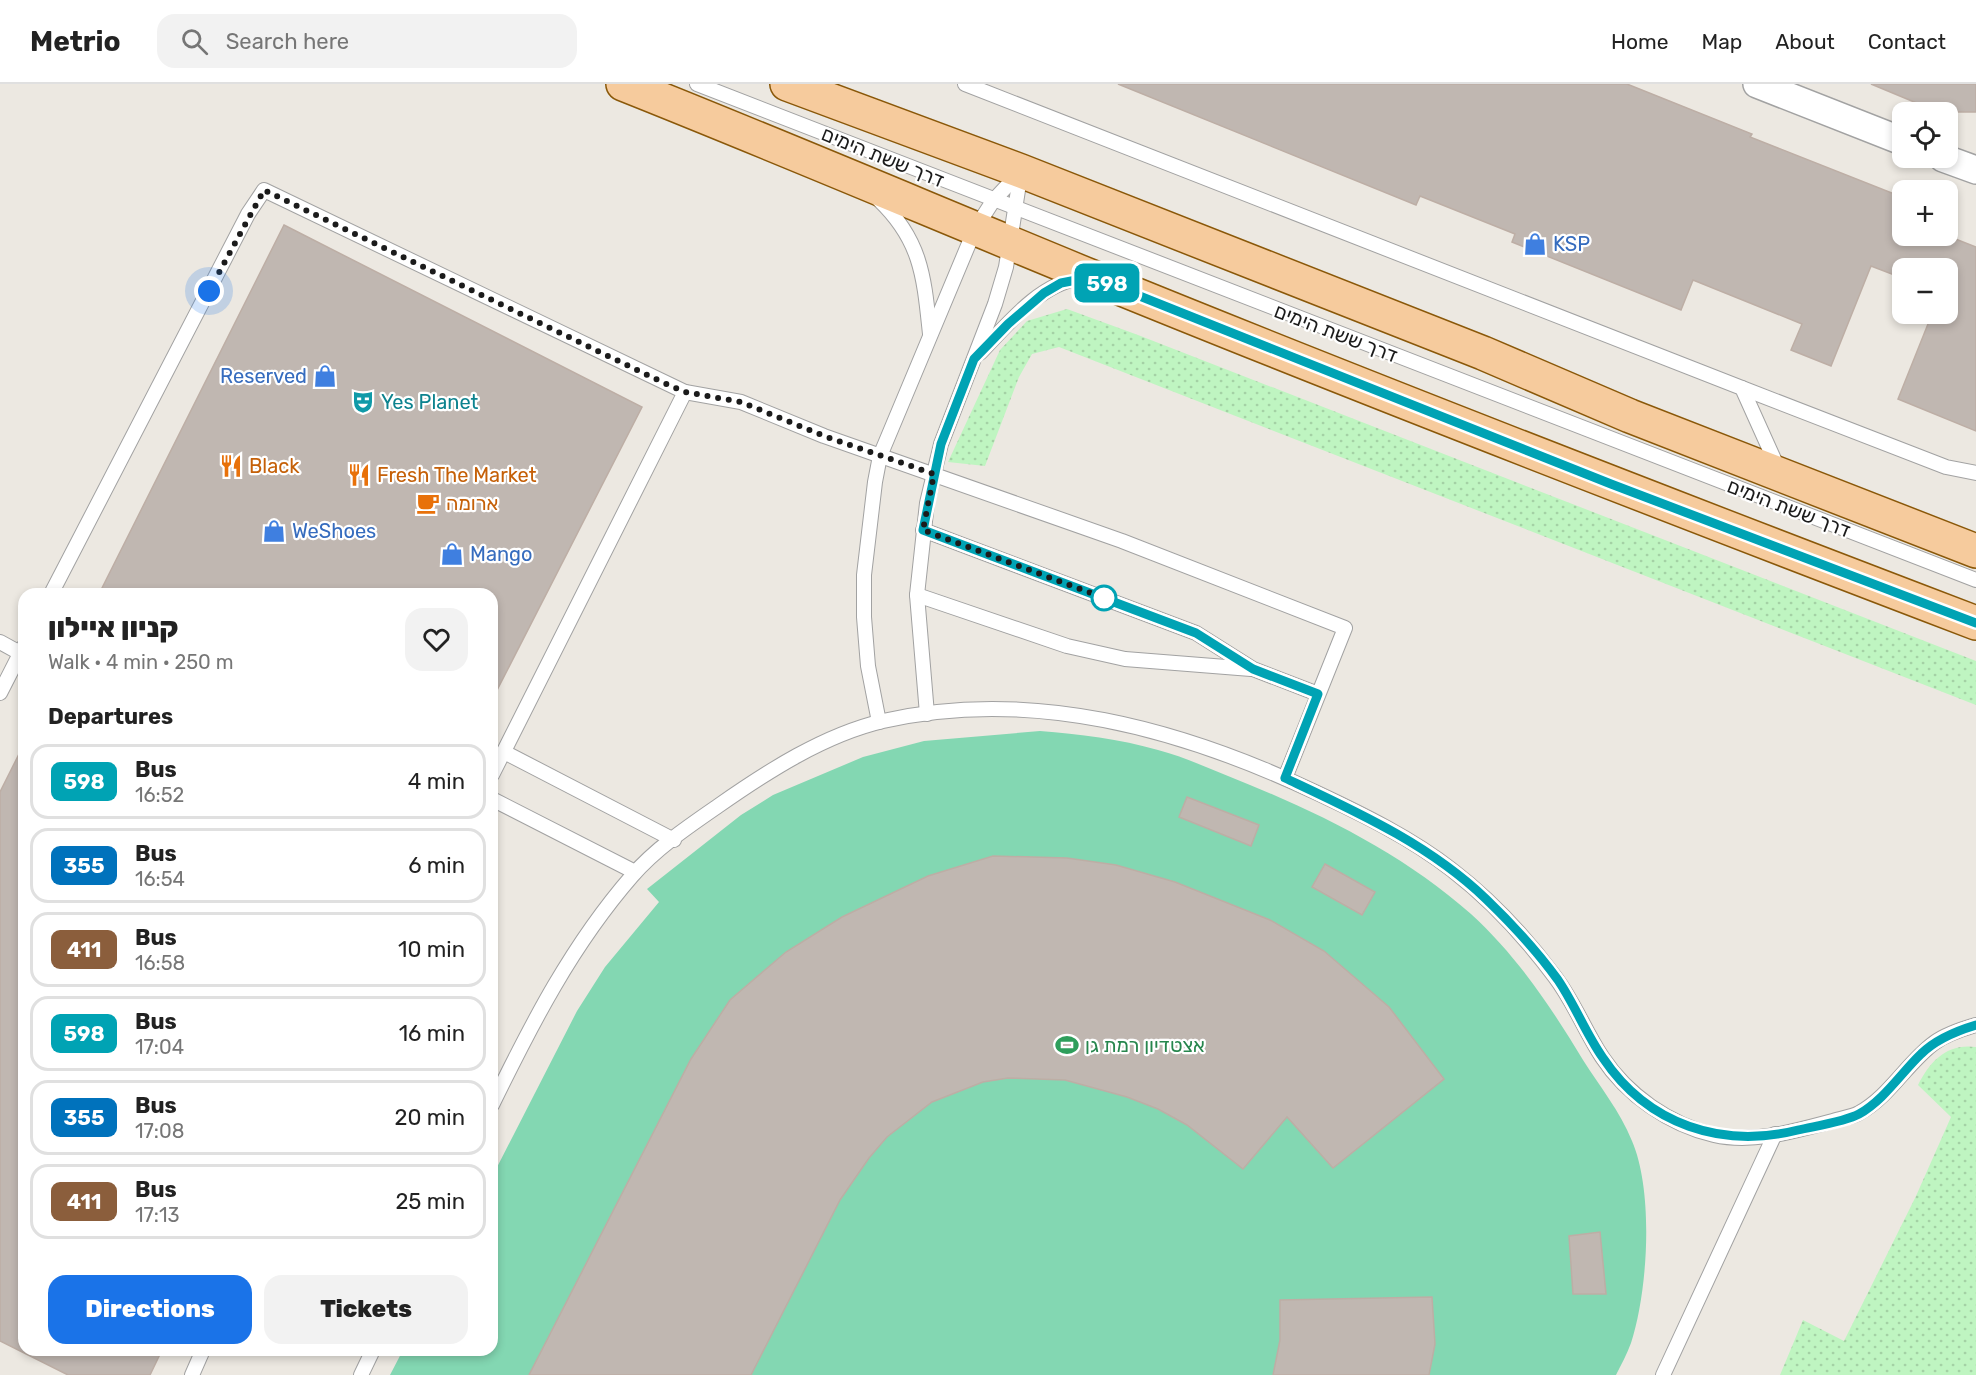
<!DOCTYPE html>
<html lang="en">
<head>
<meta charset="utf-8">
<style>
  :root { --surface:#fff; --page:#f2f2f2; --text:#222; --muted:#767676; --line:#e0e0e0; --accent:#1a73e8 }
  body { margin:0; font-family:Rubik,Heebo,sans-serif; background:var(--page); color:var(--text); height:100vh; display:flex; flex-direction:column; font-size:22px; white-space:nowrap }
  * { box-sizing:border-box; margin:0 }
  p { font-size:20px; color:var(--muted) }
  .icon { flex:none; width:33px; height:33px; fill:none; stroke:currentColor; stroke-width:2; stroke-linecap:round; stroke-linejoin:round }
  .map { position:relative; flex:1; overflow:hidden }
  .sheet { position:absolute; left:18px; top:504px; width:480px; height:768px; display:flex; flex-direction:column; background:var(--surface); border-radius:18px; box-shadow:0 3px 9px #0003 }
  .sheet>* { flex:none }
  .badge { padding:0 12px; border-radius:9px; font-size:21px; line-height:39px }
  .buttons { position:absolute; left:1892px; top:18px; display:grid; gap:12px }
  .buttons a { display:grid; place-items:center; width:66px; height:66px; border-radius:12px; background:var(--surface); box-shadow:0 3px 9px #0003; font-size:30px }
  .you { position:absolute; width:30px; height:30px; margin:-15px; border:4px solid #fff; border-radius:50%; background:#1a73e8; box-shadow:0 0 0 9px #1a73e833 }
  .map>.badge { position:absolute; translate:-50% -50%; box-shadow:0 0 0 3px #fff }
  h2 { padding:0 30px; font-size:22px; line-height:54px }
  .round { display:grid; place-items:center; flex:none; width:63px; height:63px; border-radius:18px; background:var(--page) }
  .summary { display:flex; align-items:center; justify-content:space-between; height:102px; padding:0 30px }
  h1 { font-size:28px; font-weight:800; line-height:45px }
  .cta { display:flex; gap:12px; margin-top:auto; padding:12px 30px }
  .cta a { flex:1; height:69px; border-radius:18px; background:var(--accent); color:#fff; font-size:24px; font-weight:800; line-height:69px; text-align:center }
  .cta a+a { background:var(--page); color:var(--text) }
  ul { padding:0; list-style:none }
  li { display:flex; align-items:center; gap:18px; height:75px; margin:0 12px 9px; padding:0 18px; border:3px solid var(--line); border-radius:18px }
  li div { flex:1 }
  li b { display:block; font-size:22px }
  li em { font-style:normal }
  li .badge { min-width:66px; font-weight:700; text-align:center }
  header { display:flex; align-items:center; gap:36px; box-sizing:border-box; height:84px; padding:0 30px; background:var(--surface); border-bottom:2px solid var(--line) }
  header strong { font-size:28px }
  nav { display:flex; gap:33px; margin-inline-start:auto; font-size:21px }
  .search { width:420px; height:54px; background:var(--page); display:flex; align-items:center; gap:15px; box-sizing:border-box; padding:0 21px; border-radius:18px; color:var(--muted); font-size:22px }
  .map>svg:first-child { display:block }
  .park { fill:url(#park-dots) }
  .pitch { fill:#83d7b2 }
  .building { fill:#c0b7b1; stroke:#bdaea5; stroke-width:1.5 }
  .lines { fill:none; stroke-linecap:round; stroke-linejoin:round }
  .lane-casing { stroke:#a2a2a2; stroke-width:16 }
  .street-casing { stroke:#a2a2a2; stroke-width:30 }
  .primary-casing { stroke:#8a5809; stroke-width:36 }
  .lane { stroke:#fff; stroke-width:14 }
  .street { stroke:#fff; stroke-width:27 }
  .primary { stroke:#f6cb9d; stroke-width:33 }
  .line-casing { stroke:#fff; stroke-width:14 }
  .line { stroke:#00a3b4; stroke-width:9 }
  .walk { stroke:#1b1b1b; stroke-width:6; stroke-dasharray:0 10.8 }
  .stop-dot { fill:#fff; stroke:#00a3b4; stroke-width:3 }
  .labels { text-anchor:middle; stroke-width:4.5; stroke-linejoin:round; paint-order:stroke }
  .street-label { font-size:20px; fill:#1b1b1b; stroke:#fff }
  .shop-label { font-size:20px; fill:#366cbe; stroke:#fff; text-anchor:start }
  .culture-label { font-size:20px; fill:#0d838f; stroke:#fff; text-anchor:start }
  .food-label { font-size:20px; fill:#c56008; stroke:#fff; text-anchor:start }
  .leisure-label { font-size:20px; fill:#27864d; stroke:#fff; text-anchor:start }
</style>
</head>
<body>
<header>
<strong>Metrio</strong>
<div class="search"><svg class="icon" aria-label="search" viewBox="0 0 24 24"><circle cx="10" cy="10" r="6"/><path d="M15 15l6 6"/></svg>Search here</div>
<nav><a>Home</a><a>Map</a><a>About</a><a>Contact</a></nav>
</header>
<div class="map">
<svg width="1976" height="1291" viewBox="0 0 1976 1291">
  <defs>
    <pattern id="park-dots" width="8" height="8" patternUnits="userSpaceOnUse" patternTransform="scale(1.5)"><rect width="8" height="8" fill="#bff5c1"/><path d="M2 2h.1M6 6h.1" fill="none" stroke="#a4d1a5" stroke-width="1.8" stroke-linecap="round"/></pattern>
  </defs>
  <rect width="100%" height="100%" fill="#ece8e1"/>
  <g class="park">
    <polygon points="1067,225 1138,251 1976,577 1976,621 1059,263 1032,270 1019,293 985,382 948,378 1000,266 1027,237"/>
    <path d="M1976 963V1291H1780L1803 1236 1844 1257 1916 1112 1951 1033 1918 1001C1930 977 1947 959 1976 963Z"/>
  </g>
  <path class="pitch" d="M1040 647C1079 650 1120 655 1158 666 1182 672 1205 683 1228 692 1314 726 1401 768 1471 830 1517 872 1551 923 1583 976 1600 1003 1620 1027 1632 1057 1654 1108 1648 1207 1631 1259 1627 1270 1621 1281 1616 1291H390L403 1266H492V1093L577 927 605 883 659 818 647 805 741 731 773 711 863 673 924 657Z"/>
  <g class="building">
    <polygon points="1118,0 1627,0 1752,50 1750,53 1902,113 1902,152 1948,152 1976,163 1976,347 1898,315 1932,230 1947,230 1947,184 1902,184 1902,194 1871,182 1831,282 1791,266 1802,240 1693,196 1681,226 1512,158 1515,150 1420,112 1416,121"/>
    <polygon points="1871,0 1976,0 1976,28 1915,28 1919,20"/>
    <polygon points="284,141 642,323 492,616 492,510 99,510"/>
    <polygon points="24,660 24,1266 162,1266 150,1291 68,1291 0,1257 0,708"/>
    <polygon points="1187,713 1259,741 1251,762 1179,733"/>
    <polygon points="993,772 1067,774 1116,781 1175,798 1270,836 1324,867 1389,923 1444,995 1333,1084 1287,1033 1243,1085 1187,1041 1158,1025 1127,1013 1065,996 1008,994 983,998 932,1018 887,1053 869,1074 840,1116 751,1291 529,1291 691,975 730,916 786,868 842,833 928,792"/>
    <polygon points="1325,780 1375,808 1362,831 1312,803"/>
    <polygon points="1600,1148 1606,1210 1573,1210 1569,1152"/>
    <polygon points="1432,1213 1435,1260 1429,1291 1273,1291 1280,1256 1280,1216"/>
  </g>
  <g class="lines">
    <g class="lane-casing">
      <g id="lane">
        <polyline points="697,0 1976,496"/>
        <polyline points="965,0 1742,304 1778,384"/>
        <path d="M879 116C922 157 924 194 930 250"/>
        <path d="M980 269C1007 241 1039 200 1080 194"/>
        <polyline points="1742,304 1946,383 1976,389"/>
        <polyline points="923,446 1196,549 1253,585 1318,610"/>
        <polyline points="51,510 248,130 264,106 685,308 741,318 824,352 1122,457 1345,544 1285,694"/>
        <polyline points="917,511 1067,562 1125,575 1251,585"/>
        <polyline points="0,558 20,569"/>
        <polyline points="0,609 24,562"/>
        <polyline points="927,630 917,511 927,419 941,360 995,220 1006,183 1021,87"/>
        <polyline points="879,638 868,582 864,533 864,491 875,398 880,372 975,145 993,117 1021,87"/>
        <polyline points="504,668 674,756"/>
        <polyline points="492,691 685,308"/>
        <polyline points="492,715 635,788"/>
        <path d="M492 1021C532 939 572 861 632 792 655 765 689 742 718 722 768 687 824 651 883 637 1031 603 1181 645 1315 708 1362 730 1411 754 1452 786 1491 816 1526 854 1555 893 1574 918 1585 947 1602 973 1627 1011 1670 1041 1714 1051 1753 1060 1795 1047 1833 1037 1841 1034 1852 1033 1859 1029 1889 1013 1907 979 1934 959 1946 950 1962 945 1976 941"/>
        <polyline points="192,1291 203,1266"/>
        <polyline points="361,1291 373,1266"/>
        <polyline points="1663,1291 1775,1050"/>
      </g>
    </g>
    <g class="street-casing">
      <g id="street">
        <polyline points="1757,0 1902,57"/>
        <polyline points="1943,74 1976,86"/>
      </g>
    </g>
    <g class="primary-casing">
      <g id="primary">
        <path d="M623 0C779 62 934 128 1090 192 1384 312 1680 426 1976 539"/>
        <polyline points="787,0 1021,87 1483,269 1630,332 1976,467"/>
      </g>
    </g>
    <use href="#lane" class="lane"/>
    <use href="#street" class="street"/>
    <use href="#primary" class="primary"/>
  </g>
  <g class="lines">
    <g class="line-casing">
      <path id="line" d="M1976 539 1611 400 1092 193 1061 199 1044 209 1008 240 974 275 941 360 923 446 1196 549 1253 585 1318 610 1285 694C1355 727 1429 760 1486 815 1512 840 1537 867 1558 896 1575 921 1586 950 1603 974 1648 1041 1722 1065 1798 1046 1815 1042 1844 1038 1859 1030 1884 1016 1901 989 1921 970 1936 955 1956 947 1976 941"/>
    </g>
    <use href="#line" class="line"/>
    <polyline class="walk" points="209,207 264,106 662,298 685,308 741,318 824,352 934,390 923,446 1104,514"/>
  </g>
  <defs>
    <g id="shop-bare" transform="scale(1.8)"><path d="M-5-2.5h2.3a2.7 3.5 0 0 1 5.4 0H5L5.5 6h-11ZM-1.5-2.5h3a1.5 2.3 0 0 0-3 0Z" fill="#3f7fe0" stroke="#fff" stroke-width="2.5" paint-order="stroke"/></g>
    <g id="theatre-bare" transform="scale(1.8)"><path d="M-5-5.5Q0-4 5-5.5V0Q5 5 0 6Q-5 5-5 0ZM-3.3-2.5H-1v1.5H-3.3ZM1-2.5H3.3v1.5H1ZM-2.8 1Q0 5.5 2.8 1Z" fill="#0f9aa8" stroke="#fff" stroke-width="2.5" paint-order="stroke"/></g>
    <g id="restaurant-bare" transform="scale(1.8)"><path d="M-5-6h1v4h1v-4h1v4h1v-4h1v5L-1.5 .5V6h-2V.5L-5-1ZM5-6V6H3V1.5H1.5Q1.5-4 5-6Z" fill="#e8710a" stroke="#fff" stroke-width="2.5" paint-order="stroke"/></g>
    <g id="cafe-bare" transform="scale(1.8)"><path d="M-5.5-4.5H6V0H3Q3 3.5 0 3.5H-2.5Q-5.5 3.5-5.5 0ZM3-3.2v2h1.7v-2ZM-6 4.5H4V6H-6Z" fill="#e8710a" stroke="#fff" stroke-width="2.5" paint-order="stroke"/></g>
    <g id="stadium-bare" transform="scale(1.8)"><path d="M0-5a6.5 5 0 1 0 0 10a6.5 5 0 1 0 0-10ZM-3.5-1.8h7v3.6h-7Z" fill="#2e9e5b" stroke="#fff" stroke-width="2.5" paint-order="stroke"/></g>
  </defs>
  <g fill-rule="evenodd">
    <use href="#shop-bare" x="1535" y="160"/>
    <use href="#shop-bare" x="325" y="292"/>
    <use href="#theatre-bare" x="363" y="318"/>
    <use href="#restaurant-bare" x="231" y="382"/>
    <use href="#restaurant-bare" x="359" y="391"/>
    <use href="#cafe-bare" x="428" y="419"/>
    <use href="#shop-bare" x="274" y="447"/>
    <use href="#shop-bare" x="452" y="470"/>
    <use href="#stadium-bare" x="1067" y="961"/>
  </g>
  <circle class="stop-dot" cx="1104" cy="514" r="12"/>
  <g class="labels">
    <g class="street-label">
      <text transform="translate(883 73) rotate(22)" y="7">דרך ששת הימים</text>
      <text transform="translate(1336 249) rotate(21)" y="7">דרך ששת הימים</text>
      <text transform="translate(1789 424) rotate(21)" y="7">דרך ששת הימים</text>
    </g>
    <g class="shop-label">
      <text x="1553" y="167">KSP</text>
      <text x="307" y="299" text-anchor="end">Reserved</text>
      <text x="292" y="454">WeShoes</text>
      <text x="470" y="477">Mango</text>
    </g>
    <g class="culture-label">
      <text x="381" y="325">Yes Planet</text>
    </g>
    <g class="food-label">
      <text x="249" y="389">Black</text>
      <text x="377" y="398">Fresh The Market</text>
      <text x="446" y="426">ארומה</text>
    </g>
    <g class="leisure-label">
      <text x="1085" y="968">אצטדיון רמת גן</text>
    </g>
  </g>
</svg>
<div class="buttons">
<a><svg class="icon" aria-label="locate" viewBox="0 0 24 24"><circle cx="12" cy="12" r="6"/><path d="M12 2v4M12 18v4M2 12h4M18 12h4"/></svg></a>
<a>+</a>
<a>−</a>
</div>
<div class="you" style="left:209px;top:207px"></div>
<b class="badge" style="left:1107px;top:199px;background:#00a3b4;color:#fff">598</b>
<section class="sheet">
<div class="summary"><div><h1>קניון איילון</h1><p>Walk · 4 min · 250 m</p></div><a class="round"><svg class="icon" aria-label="heart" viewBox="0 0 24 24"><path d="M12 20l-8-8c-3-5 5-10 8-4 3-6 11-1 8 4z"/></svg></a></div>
<h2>Departures</h2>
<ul>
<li><span class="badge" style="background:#00a3b4;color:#fff">598</span><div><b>Bus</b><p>16:52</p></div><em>4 min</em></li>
<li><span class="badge" style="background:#0072bc;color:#fff">355</span><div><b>Bus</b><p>16:54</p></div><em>6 min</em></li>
<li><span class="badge" style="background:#8b5e3c;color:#fff">411</span><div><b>Bus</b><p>16:58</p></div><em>10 min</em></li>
<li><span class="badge" style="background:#00a3b4;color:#fff">598</span><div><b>Bus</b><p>17:04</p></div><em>16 min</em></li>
<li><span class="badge" style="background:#0072bc;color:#fff">355</span><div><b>Bus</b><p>17:08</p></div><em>20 min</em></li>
<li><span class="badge" style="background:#8b5e3c;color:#fff">411</span><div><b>Bus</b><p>17:13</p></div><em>25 min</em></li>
</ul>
<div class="cta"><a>Directions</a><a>Tickets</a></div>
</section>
</div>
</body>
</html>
